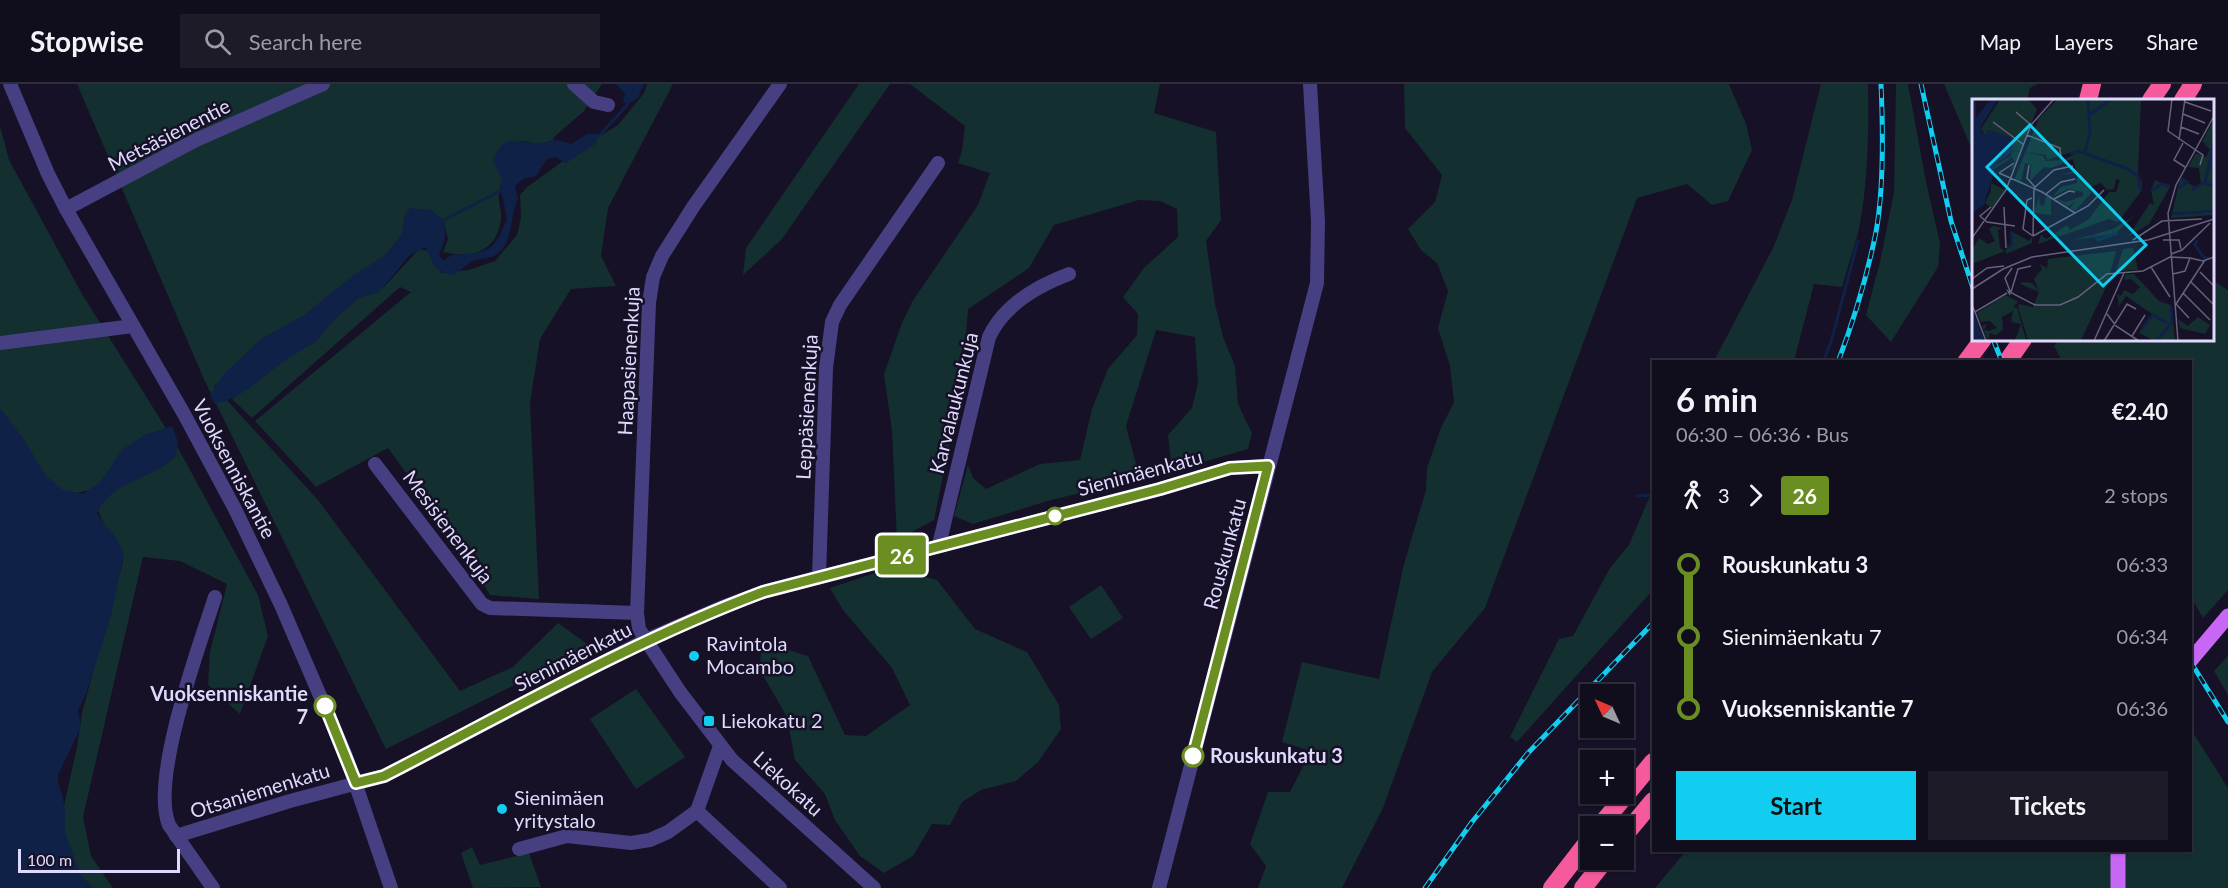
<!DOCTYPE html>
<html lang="en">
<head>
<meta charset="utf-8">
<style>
  :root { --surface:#100d1c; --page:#1e1b29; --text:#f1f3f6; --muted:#9c9ca3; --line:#302d3b; --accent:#11cdf0 }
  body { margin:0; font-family:Lato,sans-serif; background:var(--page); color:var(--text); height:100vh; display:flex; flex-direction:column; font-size:22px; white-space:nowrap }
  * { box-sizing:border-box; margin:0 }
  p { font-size:20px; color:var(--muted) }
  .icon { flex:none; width:33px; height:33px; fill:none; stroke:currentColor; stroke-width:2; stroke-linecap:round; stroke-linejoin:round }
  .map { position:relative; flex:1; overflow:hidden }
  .details { position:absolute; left:1652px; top:276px; width:540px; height:492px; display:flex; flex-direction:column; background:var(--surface); border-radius:0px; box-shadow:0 2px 4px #0004,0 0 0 2px var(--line) }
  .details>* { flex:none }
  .badge { padding:0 12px; border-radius:4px; font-size:21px; line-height:39px }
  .needle { width:39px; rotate:314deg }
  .controls { position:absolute; left:1580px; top:600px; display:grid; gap:12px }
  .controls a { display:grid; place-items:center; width:54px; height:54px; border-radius:0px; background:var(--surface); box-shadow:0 2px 4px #0004,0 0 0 2px var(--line); font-size:30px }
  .scale { position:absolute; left:18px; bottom:15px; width:162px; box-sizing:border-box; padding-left:6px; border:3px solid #dfd9fd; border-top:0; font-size:16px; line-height:21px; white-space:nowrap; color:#dfd9fd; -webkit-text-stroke:4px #161126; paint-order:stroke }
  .map>.badge { position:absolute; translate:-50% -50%; box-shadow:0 0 0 3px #fff }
  .legs { display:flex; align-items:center; gap:9px; height:66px; padding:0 24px; font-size:20px }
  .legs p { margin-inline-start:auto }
  .head { display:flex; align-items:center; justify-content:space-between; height:102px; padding:0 24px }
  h1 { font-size:33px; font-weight:700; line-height:45px }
  .primary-button { display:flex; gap:12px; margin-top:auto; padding:12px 24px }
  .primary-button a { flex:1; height:69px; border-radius:0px; background:var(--accent); color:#111; font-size:24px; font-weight:700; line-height:69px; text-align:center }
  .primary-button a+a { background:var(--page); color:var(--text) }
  ul { padding:0 24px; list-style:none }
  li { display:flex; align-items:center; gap:21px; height:72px; font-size:22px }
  li i { display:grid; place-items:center; width:9px; height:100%; margin:0 8px; background:currentColor }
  li i::after { content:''; width:15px; height:15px; margin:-8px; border:4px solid; border-radius:50%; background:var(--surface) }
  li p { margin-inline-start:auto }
  li:first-child i { background:linear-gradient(#0000 50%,currentColor 0) }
  li:last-child i { background:linear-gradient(currentColor 50%,#0000 0) }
  header { display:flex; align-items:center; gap:36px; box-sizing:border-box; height:84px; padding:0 30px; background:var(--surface); border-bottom:2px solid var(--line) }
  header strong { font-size:28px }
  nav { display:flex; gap:33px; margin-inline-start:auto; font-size:21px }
  .search { width:420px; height:54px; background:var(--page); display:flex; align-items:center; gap:15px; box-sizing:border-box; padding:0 21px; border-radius:0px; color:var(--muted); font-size:22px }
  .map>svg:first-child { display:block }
  .green { fill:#142f30 }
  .water { fill:#102147 }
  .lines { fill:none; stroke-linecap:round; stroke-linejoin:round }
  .stream { stroke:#102147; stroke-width:3 }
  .minor { stroke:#463f82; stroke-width:14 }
  .major { stroke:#c867f6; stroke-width:15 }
  .highway { stroke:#f55b9c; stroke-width:18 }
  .rail-casing { stroke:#11cdf0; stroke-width:5 }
  .rail { stroke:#161126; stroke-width:3; stroke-dasharray:9; stroke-linecap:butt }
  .line-1-casing { stroke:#fff; stroke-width:14 }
  .line-1 { stroke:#6b8e23; stroke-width:9 }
  .stop-1-dot { fill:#fff; stroke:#6b8e23; stroke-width:3 }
  .poi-dot { fill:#11cdf0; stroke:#161126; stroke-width:2 }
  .labels { text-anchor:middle; stroke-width:5; stroke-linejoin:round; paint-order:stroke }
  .street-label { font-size:20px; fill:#dfd9fd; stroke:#161126 }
  .poi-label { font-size:20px; fill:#dfd9fd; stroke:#161126; text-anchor:start }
  .stop-label { font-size:20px; font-weight:bold; fill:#dfd9fd; stroke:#161126; text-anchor:end }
  .inset-river { fill:none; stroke:#102147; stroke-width:3 }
  .inset-road { fill:none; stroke:#66617c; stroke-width:1.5 }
  .view { fill:#11cdf0; fill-opacity:0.15; stroke:#11cdf0; stroke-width:3 }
  .inset-edge { fill:none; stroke:#dfd9fd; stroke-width:3 }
</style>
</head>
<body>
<header>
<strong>Stopwise</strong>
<div class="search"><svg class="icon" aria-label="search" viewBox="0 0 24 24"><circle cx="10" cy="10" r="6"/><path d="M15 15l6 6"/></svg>Search here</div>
<nav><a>Map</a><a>Layers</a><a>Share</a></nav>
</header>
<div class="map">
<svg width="2228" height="804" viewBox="0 0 2228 804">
  <rect width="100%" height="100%" fill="#161126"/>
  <g class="green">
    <path d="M77 0H602L584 27 553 54 554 56 539 60 521 57C513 73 503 90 499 108 497 116 502 126 501 135 497 168 472 175 443 168L448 155 443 136 429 126 405 131 402 150 388 170 367 189 214 302 318 416 460 607 513 583 558 539 591 563 386 665 203 293Z"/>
    <polygon points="647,0 673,0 608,124 601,172 616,202 571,205 540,255 530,319 539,515 490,511 464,468 388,364 316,403 255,337 411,208 400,203 252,334 232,315 295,268 337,226 372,206 383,204 419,165 429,167 441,189 469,186 495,177 517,151 521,134 520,111 527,103 587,60 618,41 644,9"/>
    <polygon points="859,0 890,0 782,155 743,191 746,164"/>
    <polygon points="910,0 1160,0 1154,29 1216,48 1221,136 1206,157 1215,220 1223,253 1235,282 1238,320 1252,349 1248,365 1172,387 1168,351 1192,324 1198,299 1195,253 1156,246 1126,342 1140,395 1051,416 973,440 954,432 968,381 973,394 986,405 1040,380 1080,376 1092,325 1108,285 1137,251 1138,230 1123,213 1144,184 1178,153 1177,125 1160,117 1139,116 1054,141 1029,184 968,225 962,298 934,436 897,456 892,347 884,290 902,239 912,218 978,121 990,89 958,79 962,67 965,42"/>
    <polygon points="1404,0 1729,0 1746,40 1752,66 1728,117 1712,121 1687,100 1637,114 1485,524 1432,588 1383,724 1342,804 1258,804 1266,782 1250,760 1268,708 1290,708 1311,667 1282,658 1302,578 1379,595 1404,480 1426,406 1427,384 1441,344 1454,318 1450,282 1438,244 1448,207 1437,179 1421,166 1408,145 1435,118 1442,91 1405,44"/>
    <path d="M1821 0H1868C1869 45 1868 106 1858 149 1853 168 1847 185 1842 203L1814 200 1794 277H1714L1773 164 1792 116Z"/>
    <polygon points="1896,0 1908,0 1926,98 1940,159 1938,183 1891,258 1866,231 1880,178 1894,108"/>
    <polygon points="1944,0 2038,0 2030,4 2027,16 1973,16 1973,68"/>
    <polygon points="0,42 9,76 82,210 177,362 258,511 268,552 240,630 208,601 210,568 227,500 180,477 143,473 83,733 91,772 113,804 88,804 70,773 60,739 77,663 82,629 123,477 103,439 91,406 60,412 0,327"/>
    <polygon points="2212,196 2228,206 2228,506 2203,534 2190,511 2190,278 2062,277 2054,262 2060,255 2212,255"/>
    <polygon points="1653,405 1653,506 1517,658 1510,653 1559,555 1573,552 1610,484 1629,461"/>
    <polygon points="884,486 906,487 937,496 975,545 1027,568 1059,621 1061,645 1038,678 1016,697 981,706 962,718 950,741 932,740 913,772 884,789 860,772 835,736 825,710 795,676 787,633 760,586 761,567 788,566 808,572 845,651 866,652 910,621 892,584 843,526 830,504"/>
    <polygon points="1101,501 1123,534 1091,555 1069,523"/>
    <polygon points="2228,572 2228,611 2214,587"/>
    <polygon points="636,605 685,673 636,705 590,635"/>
    <polygon points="2190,644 2228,704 2228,804 1655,804 1686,767 2190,766"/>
    <polygon points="472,763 480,781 529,769 541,803 473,804 461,769"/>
  </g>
  <g class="water">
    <polygon points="616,0 644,0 638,14 627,21 623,17 625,10"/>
    <path d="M587 50H600L595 60 566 79 555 73 547 75 536 92 523 95 515 102 518 115C510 130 514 149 503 164 494 176 485 173 473 177 467 180 460 186 455 191 436 189 432 181 426 163L410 171 379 208 359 214 335 235 317 257 287 275 245 307 226 317 215 320 210 311 223 291 261 255 304 231 351 193 384 172 402 150 405 131 410 124C416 125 424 125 429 126 450 133 447 156 439 170L443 177C453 169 453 171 465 170 494 168 496 160 507 135 504 125 505 116 500 107L502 96 493 76C506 46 513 60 537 59 553 59 553 53 571 60Z"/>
    <path d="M0 324 25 357 45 391 63 406 83 410 100 398 122 366 144 351 172 342 178 358 176 372C170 377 164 383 157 386 134 398 109 404 97 429L103 439 114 450 124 469 111 532 86 610 78 626 81 643 58 691V699L62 710 65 726V748L80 790 93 804H0Z"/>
  </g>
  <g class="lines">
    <g class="stream">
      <polyline points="600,51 627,21"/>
      <polyline points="442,137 500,107"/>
      <polyline points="1823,278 1831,258 1858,157"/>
      <polyline points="1638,412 1653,411"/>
    </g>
    <g class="minor">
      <polyline points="10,0 48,90 66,125 184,330 235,425 281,521 346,672 391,804"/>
      <polyline points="574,0 594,18 608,21"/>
      <polyline points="780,0 693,123 662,172 653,193 649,219 637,529 639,545 646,556 680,608 732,676 874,804"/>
      <polyline points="66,125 196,56 323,0"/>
      <polyline points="0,259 133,242"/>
      <polyline points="375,380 482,520 490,524 637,529"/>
      <path d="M939 461 989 253C1004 221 1037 202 1069 190"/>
      <polyline points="819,493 826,284 832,238 840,221 938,79"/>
      <polyline points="720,662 697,727 780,804"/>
      <polyline points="176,752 290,717 384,692 646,556 725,522 763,508 1160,405 1230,384 1268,382"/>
      <polyline points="519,765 567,752 631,759 650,756 668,748 697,727"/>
      <path d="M213 804 169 741C150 695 199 563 215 513"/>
      <polyline points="1159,804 1317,199 1318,137 1310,0"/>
    </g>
    <g class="major">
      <polyline points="2190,577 2228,532"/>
      <polyline points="2118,804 2118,766"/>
    </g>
    <g class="highway">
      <polyline points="2088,16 2092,0"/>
      <polyline points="2151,16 2162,0"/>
      <polyline points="2183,16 2193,0"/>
      <polyline points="1966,278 1983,255"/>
      <polyline points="2007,278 2023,255"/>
      <polyline points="1600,742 1653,678"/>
      <polyline points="1623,753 1653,717"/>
      <polyline points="1552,804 1590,755"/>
      <polyline points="1583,804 1605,776"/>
    </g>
    <g class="rail-casing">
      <g id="rail">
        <polyline points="1921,0 1951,137 1973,204"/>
        <polyline points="1993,255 2002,278"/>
        <path d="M1838 278C1854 236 1867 192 1876 148 1884 104 1883 45 1881 0"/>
        <polyline points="2190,577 2228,638"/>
        <polyline points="1425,804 1472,738 1528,669 1653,539"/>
      </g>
    </g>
    <use href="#rail" class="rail"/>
  </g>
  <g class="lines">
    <g class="line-1-casing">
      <path id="line-1" d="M325 622 356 699 384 692C509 628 632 557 763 508L1160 405 1230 384 1268 382 1193 672"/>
    </g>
    <use href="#line-1" class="line-1"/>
  </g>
  <g class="stop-1-dot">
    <circle cx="1055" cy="432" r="8"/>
    <circle cx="325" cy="622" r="10"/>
    <circle cx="1193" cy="672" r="10"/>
  </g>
  <g class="poi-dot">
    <circle cx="694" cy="572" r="6"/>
    <rect x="703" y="631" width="12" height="12" rx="3"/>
    <circle cx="502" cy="725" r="6"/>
  </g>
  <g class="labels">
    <g class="street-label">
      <text transform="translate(169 51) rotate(-27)" y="7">Metsäsienentie</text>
      <text transform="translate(629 277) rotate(-87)" y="7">Haapasienenkuja</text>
      <text transform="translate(954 319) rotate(-76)" y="7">Karvalaukunkuja</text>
      <text transform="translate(807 323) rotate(-87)" y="7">Leppäsienenkuja</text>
      <text transform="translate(234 385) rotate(62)" y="7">Vuoksenniskantie</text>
      <text transform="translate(1140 389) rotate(-15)" y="7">Sienimäenkatu</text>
      <text transform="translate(448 443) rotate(53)" y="7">Mesisienenkuja</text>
      <text transform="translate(1225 470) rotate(-75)" y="7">Rouskunkatu</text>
      <text transform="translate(573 573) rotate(-27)" y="7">Sienimäenkatu</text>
      <text transform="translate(788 700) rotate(42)" y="7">Liekokatu</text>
      <text transform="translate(260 707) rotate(-17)" y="7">Otsaniemenkatu</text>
    </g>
    <g class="poi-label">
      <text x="706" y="567">Ravintola<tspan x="706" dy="23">Mocambo</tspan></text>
      <text x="721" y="644">Liekokatu 2</text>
      <text x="514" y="721">Sienimäen<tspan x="514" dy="23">yritystalo</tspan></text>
    </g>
    <g class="stop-label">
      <text x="308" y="617">Vuoksenniskantie<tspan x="308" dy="23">7</tspan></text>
      <text x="1210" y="679" text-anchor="start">Rouskunkatu 3</text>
    </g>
  </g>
  <g transform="translate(1972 15)">
    <rect width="242" height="242" fill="#161126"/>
    <path d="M28 0H56L65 10 42 69 37 71 43 64 40 58 21 71 19 84 33 91 21 110 13 104 19 92V75L22 67 39 57 41 42 16 31 14 38 9 30ZM86 0H169L166 74 169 84V68L170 91 146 123 137 120 66 145 69 135 74 140 95 126 98 131 117 120 137 93H144L148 81 144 80 142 90 135 91 129 84 117 89 119 94 103 112 98 109 105 101 96 108 85 100 94 103 111 97V93L96 90 80 98 89 88 105 84V74L86 76 104 72 101 60 79 69 72 68 58 82 59 66 53 64 49 82 59 87 42 81 67 19ZM106 51 157 69V71L108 52 91 61 74 62 71 57 53 53 74 56 75 61ZM241 22V116L199 119 208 80 223 88 229 85 227 69 216 68 224 54 234 58 238 50 231 44 238 45 230 43ZM183 81 198 88 177 125 156 138 178 104 182 106 179 91ZM67 96 68 106 72 107 74 97 79 100V116L62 114ZM162 117 143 135 102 141 141 130ZM21 127 31 129 26 131 28 149 33 152 0 165V151L7 139 16 145 23 142 17 130ZM39 132 57 142 60 138V144L34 155V150L40 146ZM161 149 166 171 144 172 151 150ZM144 152 135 186 109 241H56L46 209 47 205 61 208 67 193 48 185 50 183 60 184 67 192 62 180 70 170 68 165 75 169 76 160ZM154 175H162L187 202 199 206 203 241H181L167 234 180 215 154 197 147 207 145 195 149 197 152 191 161 195 168 188 159 180 152 181ZM34 196 46 203 41 208 45 209 54 241H43L49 225 39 223 41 212 30 218 31 231 24 236 18 234 16 242 10 227 15 225 12 231 17 232 25 229 18 222 9 223 5 214ZM226 218 238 226 233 235 208 229 206 220 216 227Z" fill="#142f30" fill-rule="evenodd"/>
    <path d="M0 0H4V19L19 0H26L9 27V33L14 38 15 31 39 38 40 51 49 53H40L24 65 12 106 0 114ZM0 211 5 223 12 241H0Z" fill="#102147"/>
    <path class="inset-river" d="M116 17 139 0M113 53 118 33 116 0M98 55 106 52 156 70 166 77 168 91M233 84 242 44M205 90 215 83 209 79M220 91 231 84 242 87M179 92 189 85 198 87M200 115 242 112M121 135 126 141 146 134M225 141 223 146 232 159H237M35 148 40 146 39 133M170 229 181 216 195 224M185 241 200 223 199 209"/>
    <path class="inset-road" d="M200 0 196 32 231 56 228 66M213 3 239 12M44 13 59 26M211 15 233 24M21 23 52 46M209 28 227 35M55 36 88 49 89 60M207 41 213 0M211 44 202 61 213 68M57 66 55 79 63 88M27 74 70 93 103 114M27 74 42 64M62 89 82 71 101 67M74 95 89 83 103 80M60 99 55 101 51 130 61 137M82 100 97 92 103 93M19 108 8 117 15 123 43 127M32 108 34 149M61 137 116 107 132 91M61 137 62 89M0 139 34 91 59 26 82 0M161 141 190 122 230 120M191 141H207L209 150M199 155 210 151 238 124M218 159 231 162 242 158M179 168 198 198M228 173 242 187M0 180 15 169 32 167M218 182 242 206M0 190 31 170 60 158 176 141 242 120M38 192 33 179 40 169M39 193 46 170 59 167M211 194 238 221M38 196 36 192 63 206H88L106 198 135 175 171 172 198 158 218 159 213 172 201 175M0 206 3 213 35 194M3 213 14 242M135 215 144 227 167 242M217 219 204 205 233 161M160 237 173 216M122 242 152 174M132 242 155 205 164 210M206 242 196 114 204 86 242 17"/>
    <path class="view" d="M58 26 174 146 131 187 15 68Z"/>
    <rect width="242" height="242" class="inset-edge"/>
  </g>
</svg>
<div class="controls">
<a><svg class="needle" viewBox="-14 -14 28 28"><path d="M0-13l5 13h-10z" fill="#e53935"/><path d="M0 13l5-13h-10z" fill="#9c9ca3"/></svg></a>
<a>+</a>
<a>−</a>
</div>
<div class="scale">100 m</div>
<b class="badge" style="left:902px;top:471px;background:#6b8e23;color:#fff">26</b>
<section class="details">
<div class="head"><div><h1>6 min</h1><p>06:30 – 06:36 · Bus</p></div><b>€2.40</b></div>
<div class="legs"><svg class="icon" aria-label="walk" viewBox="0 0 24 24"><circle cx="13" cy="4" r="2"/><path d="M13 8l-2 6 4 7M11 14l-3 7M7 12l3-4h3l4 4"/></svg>3<svg class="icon" aria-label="forward" viewBox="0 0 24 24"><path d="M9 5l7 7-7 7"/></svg><b class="badge" style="background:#6b8e23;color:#fff">26</b><p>2 stops</p></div>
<ul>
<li><i style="color:#6b8e23"></i><b>Rouskunkatu 3</b><p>06:33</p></li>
<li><i style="color:#6b8e23"></i><span>Sienimäenkatu 7</span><p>06:34</p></li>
<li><i style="color:#6b8e23"></i><b>Vuoksenniskantie 7</b><p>06:36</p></li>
</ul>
<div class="primary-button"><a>Start</a><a>Tickets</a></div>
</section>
</div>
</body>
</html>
